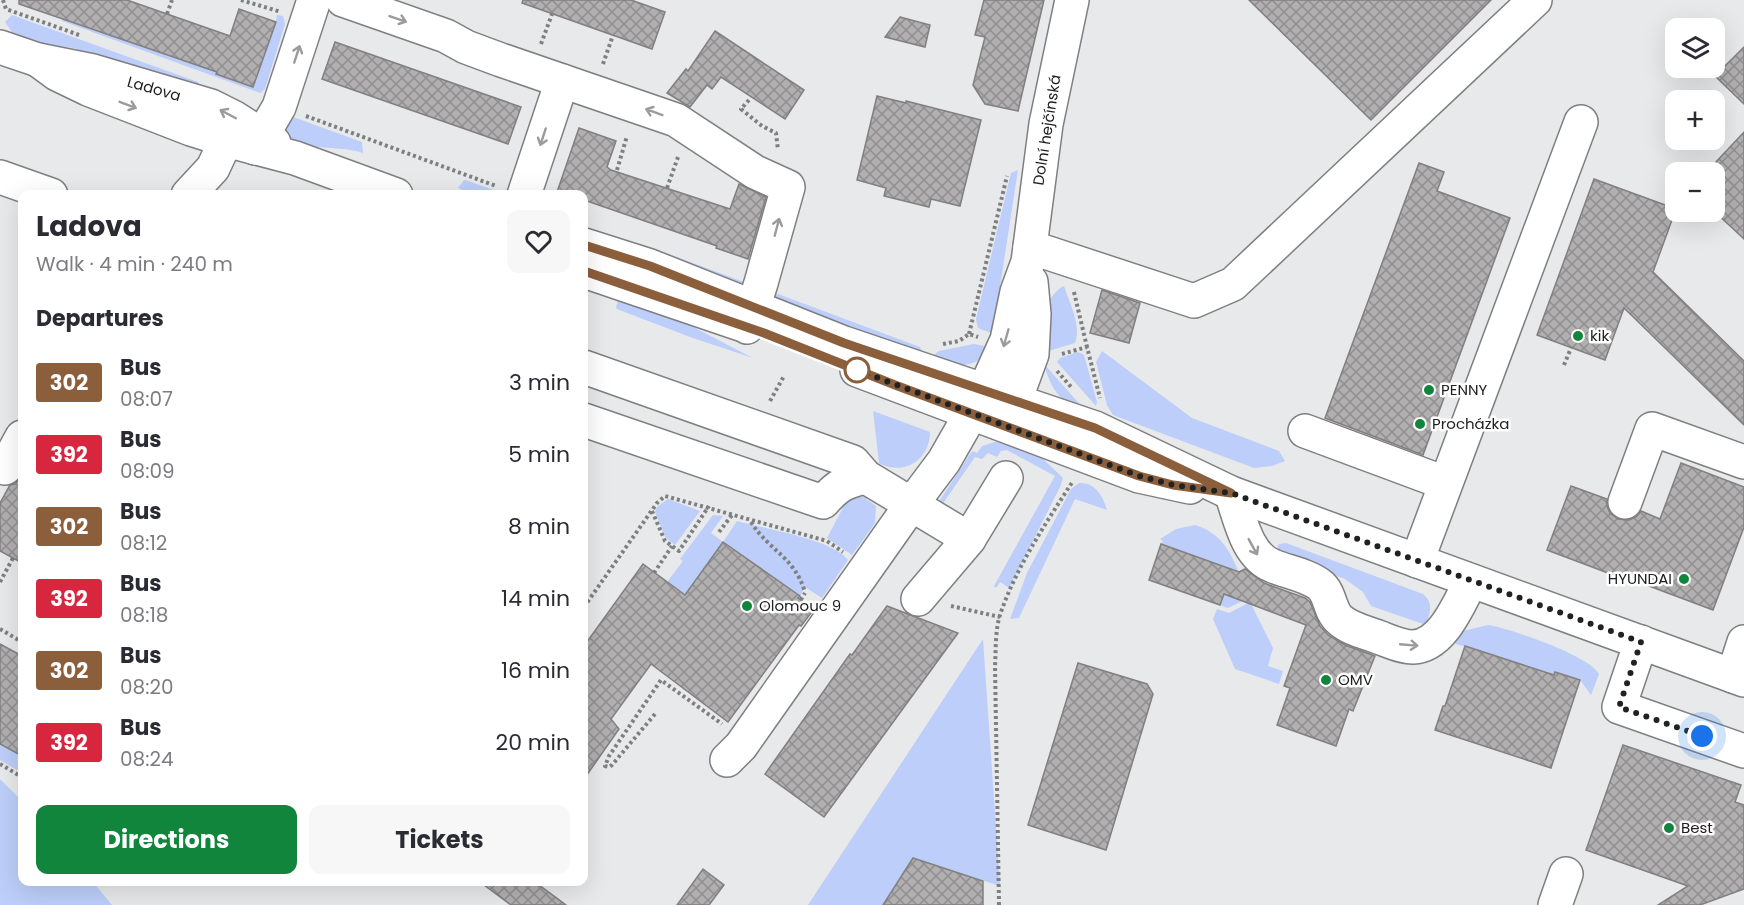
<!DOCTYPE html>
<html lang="en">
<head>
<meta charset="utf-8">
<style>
  :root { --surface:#fff; --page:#f7f7f7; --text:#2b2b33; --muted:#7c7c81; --accent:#12853d }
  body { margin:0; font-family:Poppins,sans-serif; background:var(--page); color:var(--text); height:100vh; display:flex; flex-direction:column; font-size:22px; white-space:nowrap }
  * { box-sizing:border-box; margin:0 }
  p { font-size:20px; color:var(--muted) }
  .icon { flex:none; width:33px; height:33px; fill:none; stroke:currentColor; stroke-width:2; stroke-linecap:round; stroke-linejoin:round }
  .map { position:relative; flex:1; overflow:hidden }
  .drawer { position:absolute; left:18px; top:190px; width:570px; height:696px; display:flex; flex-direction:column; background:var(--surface); border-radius:12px; box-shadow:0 6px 24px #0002 }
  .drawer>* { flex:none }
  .badge { padding:0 12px; border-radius:4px; font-size:21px; line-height:39px }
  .buttons { position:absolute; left:1665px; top:18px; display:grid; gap:12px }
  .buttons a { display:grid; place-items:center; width:60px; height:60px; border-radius:12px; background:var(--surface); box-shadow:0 6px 24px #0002; font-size:30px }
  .you { position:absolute; width:30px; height:30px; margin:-15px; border:4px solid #fff; border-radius:50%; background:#1a73e8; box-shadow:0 0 0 9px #1a73e833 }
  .map>.badge { position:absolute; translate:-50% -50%; box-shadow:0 0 0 3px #fff }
  h2 { padding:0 18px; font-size:22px; line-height:54px }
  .round { display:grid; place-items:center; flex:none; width:63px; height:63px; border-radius:12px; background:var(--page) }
  .head { display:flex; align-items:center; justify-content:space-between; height:102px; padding:0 18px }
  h1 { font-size:28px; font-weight:700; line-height:45px }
  .primary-button { display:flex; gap:12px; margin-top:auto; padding:12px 18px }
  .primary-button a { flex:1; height:69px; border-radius:12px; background:var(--accent); color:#fff; font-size:24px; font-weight:700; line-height:69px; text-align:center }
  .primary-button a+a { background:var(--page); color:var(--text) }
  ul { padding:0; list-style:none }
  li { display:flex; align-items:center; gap:18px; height:72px; padding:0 18px }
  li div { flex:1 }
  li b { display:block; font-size:22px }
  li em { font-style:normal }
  li .badge { min-width:66px; font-weight:700; text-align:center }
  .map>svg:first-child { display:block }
  .grass { fill:#bccef9 }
  .building { fill:url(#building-cross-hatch); stroke:#817f80; stroke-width:1.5 }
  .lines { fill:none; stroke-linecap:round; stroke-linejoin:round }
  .minor-casing { stroke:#7e7f81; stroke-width:36 }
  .major-casing { stroke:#7e7f81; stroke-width:36 }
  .path { stroke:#7e7f80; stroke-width:4; stroke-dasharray:3 3; stroke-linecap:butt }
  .minor { stroke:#fff; stroke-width:33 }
  .major { stroke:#fff; stroke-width:33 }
  .oneway { stroke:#9b9b9b }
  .line-casing { stroke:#fff; stroke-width:14 }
  .line { stroke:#8b5e3c; stroke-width:9 }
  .walk { stroke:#202121; stroke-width:6; stroke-dasharray:0 10.8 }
  .poi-dot { fill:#12853d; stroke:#fff; stroke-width:2 }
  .stop-dot { fill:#fff; stroke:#8b5e3c; stroke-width:3 }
  .labels { text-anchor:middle; stroke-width:5; stroke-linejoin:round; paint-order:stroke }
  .street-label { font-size:15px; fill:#202121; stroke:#fff }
  .poi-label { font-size:15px; fill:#202121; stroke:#fff; text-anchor:start }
</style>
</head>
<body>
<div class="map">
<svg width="1744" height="905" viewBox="0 0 1744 905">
  <defs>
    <pattern id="building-cross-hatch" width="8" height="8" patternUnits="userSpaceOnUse" patternTransform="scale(1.5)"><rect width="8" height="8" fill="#b1afb0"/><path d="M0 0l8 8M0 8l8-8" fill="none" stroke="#908e8f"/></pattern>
  </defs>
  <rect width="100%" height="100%" fill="#e8e9eb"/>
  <g class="grass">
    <polygon points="12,15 198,82 201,88 113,63 74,48 38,43 14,35 5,22"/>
    <polygon points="277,15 283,16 285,24 265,89 260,93 62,21 63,19 217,72 216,74 276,22"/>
    <path d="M285 114 362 142 363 153C338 144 300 154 283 130Z"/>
    <polygon points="1018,170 999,293 1004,300 999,336 978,328 976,319 1011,173"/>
    <polygon points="464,180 466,180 507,195 473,195 458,188"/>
    <polygon points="641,246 647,246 752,285 746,290"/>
    <path d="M1064 286C1069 302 1082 326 1075 343L1042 353C1044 331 1041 297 1064 286Z"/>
    <polygon points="770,291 920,347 922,352 919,360 775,301"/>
    <polygon points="620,293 668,314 753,358 690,337 617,309 616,307"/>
    <path d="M974 344 994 348C974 368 959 368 932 363L935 354 939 351Z"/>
    <polygon points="1102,351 1192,418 1279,451 1285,461 1272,466 1254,468 1113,415 1107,405 1096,362"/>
    <polygon points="1078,352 1084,355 1097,402 1096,406 1057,362 1060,358"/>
    <path d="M1044 364 1092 418C1064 402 1053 397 1044 364Z"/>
    <path d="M873 411 930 432C930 459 904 477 879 463Z"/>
    <path d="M995 442C1013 442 1025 455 1040 456L1063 478 1060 487 1009 588 1000 582 996 588 994 586 1055 476 1007 450 1001 451 997 457 988 453 982 459 975 457 935 515 938 503 970 454 973 451 977 453 982 446Z"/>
    <path d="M1079 483C1095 482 1103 496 1107 510L1075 499 1019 618 1010 619 1027 573 1071 489Z"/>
    <polygon points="867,496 866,499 876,506 875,523 852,555 827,538 846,502 857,497"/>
    <polygon points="668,499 700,511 675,545 666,538 655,512 657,507"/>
    <path d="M713 515 723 516 711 533 723 542 737 521C762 528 834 540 848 560L822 598 805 587 800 596 723 542 694 582 692 600 667 582 683 561 680 559Z"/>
    <path d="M1195 525C1230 535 1236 568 1249 598L1228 608 1220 605 1232 570 1161 544 1163 541 1160 539 1176 529Z"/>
    <path d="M1286 543 1423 594C1434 603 1430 613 1426 625L1371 606 1363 592 1345 579 1282 556 1276 551 1279 544Z"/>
    <polygon points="1250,602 1273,648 1268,666 1283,671 1279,684 1235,669 1213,619 1217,609 1229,613"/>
    <path d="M1488 625C1509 628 1590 656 1599 674L1591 695 1580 680 1555 672 1554 675 1450 642 1463 631Z"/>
    <polygon points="983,639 1000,886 913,858 883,905 808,905"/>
    <polygon points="0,744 22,756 22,773 0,760"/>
    <polygon points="0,779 22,801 22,882 93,882 112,905 0,905"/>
  </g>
  <g class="building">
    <polygon points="19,0 127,0 230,36 239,9 276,22 253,87 216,74 217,72 19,4"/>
    <polygon points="523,0 631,0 665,12 652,49 522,3"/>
    <polygon points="984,0 1044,0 1018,111 985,104 973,85 985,37 975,35"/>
    <polygon points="1249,0 1491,0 1371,120"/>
    <polygon points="900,17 930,25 925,47 885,37"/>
    <polygon points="715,31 804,90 785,119 721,77 712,89 707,85 690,107 667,93 686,69 688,71"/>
    <polygon points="335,42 521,107 508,144 322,79"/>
    <polygon points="1744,47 1744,104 1715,76"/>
    <polygon points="877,96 906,103 906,101 981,120 960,206 931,199 929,207 884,196 886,188 857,180"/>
    <polygon points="579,128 616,141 607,167 611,170 730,209 739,184 766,197 748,259 716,248 717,246 584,200 584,195 556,195"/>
    <polygon points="1744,132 1744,239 1714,211 1714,164"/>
    <polygon points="1419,163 1444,172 1437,191 1510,218 1423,455 1325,418"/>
    <polygon points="1594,179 1676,209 1653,272 1744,361 1744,425 1624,308 1605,360 1537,335"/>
    <polygon points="1102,290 1140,303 1129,343 1090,333"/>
    <polygon points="1681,463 1744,487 1744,527 1713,610 1641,583 1640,585 1547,550 1571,486 1607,499 1607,506 1610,513 1618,519 1629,520 1636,517 1641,511 1660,519"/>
    <polygon points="22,475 22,563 0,551 0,503 10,485 15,484"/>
    <polygon points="723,542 800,596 798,598 814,609 801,626 799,625 728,722 651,664 611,719 619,729 584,779 584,646 643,564 685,595"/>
    <polygon points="1161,544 1239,572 1245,569 1264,583 1305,598 1310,602 1320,626 1328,635 1345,645 1375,656 1353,711 1349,709 1336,746 1277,725 1290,688 1284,686 1306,625 1224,594 1220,605 1149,580"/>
    <polygon points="887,606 958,633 824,817 765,774 850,654 852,655"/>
    <polygon points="0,644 22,656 22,756 0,744"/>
    <polygon points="1465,646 1554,675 1555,672 1580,680 1551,768 1435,730 1443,706 1445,706"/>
    <polygon points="1078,663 1147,684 1153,694 1106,850 1028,825"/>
    <polygon points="1623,745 1741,785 1735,802 1744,805 1744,889 1700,905 1658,905 1688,886 1586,850"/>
    <polygon points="913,858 983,881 983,905 883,905"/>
    <polygon points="703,869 724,885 709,905 677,905"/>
    <polygon points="480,882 535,882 566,905 511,905"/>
  </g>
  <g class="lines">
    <g class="minor-casing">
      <g id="minor">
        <polyline points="343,0 446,36 466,47 501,60 676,120 755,172 788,187 761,283 747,327"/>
        <polyline points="255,148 279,107 314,0"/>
        <polyline points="0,177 51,195"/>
        <polyline points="188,195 213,168 226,140"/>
        <polyline points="524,195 562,81"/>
        <polyline points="1030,247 1194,301 1233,284 1535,0"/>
        <polyline points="584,367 853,462 866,477 969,539 918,599"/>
        <path d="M584 420 823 502C838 485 844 482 866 477"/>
        <polyline points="1006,425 1032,354 1034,314 1031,282"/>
        <polyline points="1305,431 1445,483"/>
        <polyline points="5,468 22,437"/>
        <path d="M1231 493C1240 517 1246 556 1273 566 1287 572 1307 575 1320 585 1331 594 1329 611 1340 620 1350 629 1365 632 1378 637 1389 641 1401 647 1413 647 1443 646 1459 603 1471 581"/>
        <polyline points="1625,502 1652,429 1744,462"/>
        <polyline points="969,539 1006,478"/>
        <polyline points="1417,561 1581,122"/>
        <polyline points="1641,642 1619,707 1744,751"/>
        <polyline points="1733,676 1744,642"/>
        <polyline points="727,760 741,746 911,505 944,461 984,391 1007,340 1017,292 1028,262 1046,124 1072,0"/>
        <polyline points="1555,905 1566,874"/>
      </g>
    </g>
    <g class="major-casing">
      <g id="major">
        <polyline points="0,47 38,60 93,71 211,106 233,117 274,143"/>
        <polyline points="38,60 57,74 88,89 191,129 226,140 295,158 396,195"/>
        <polyline points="584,245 650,266 844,343 1095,428 1231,493 1744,680"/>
        <polyline points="584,271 740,324"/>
        <polyline points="857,370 1139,476 1190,487"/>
      </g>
    </g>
    <g class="path">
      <polyline points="3,0 6,9 79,35"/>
      <polyline points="241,0 281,12"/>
      <polyline points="167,14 172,0"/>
      <polyline points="541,44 552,14"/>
      <polyline points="603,64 613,35"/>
      <polyline points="749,100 741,109 762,126 776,133 778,150"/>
      <polyline points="306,116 496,186"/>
      <polyline points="617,170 627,136"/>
      <polyline points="667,188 678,157"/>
      <polyline points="1074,292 1087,347"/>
      <polyline points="969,334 1007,176"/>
      <polyline points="943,344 959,341 969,334 978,337"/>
      <polyline points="1062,354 1087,347 1100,398"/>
      <polyline points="1564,365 1571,348"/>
      <polyline points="1057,371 1072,388"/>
      <polyline points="770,401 784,376"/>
      <polyline points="652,511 665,541 679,551 709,506"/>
      <path d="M751 522C769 551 794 556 805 592"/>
      <polyline points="719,532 732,515"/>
      <polyline points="654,573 672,546"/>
      <polyline points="0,582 13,558"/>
      <polyline points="951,606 1000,617"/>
      <polyline points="584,607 657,503 665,496 827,541 843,552"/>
      <polyline points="791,615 805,593"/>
      <polyline points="0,629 22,642"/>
      <polyline points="655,714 612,765 609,767 605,766 609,756 661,680 722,724"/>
      <polyline points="0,764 22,777"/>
      <path d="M999 905 995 666C996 649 995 631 1000 615 1016 567 1046 523 1073 481"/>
    </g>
    <use href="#minor" class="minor"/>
    <use href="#major" class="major"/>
  </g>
  <defs><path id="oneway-shaft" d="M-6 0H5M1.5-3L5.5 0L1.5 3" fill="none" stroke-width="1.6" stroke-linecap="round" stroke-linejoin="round" transform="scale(1.5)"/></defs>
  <g class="oneway">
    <use href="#oneway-shaft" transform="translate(398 19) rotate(19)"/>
    <use href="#oneway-shaft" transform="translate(297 54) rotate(-72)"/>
    <use href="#oneway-shaft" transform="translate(128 105) rotate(21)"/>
    <use href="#oneway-shaft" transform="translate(654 112) rotate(-160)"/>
    <use href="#oneway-shaft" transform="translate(228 114) rotate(-152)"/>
    <use href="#oneway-shaft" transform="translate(543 137) rotate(108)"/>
    <use href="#oneway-shaft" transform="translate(777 227) rotate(-75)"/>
    <use href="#oneway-shaft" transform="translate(1006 338) rotate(106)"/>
    <use href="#oneway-shaft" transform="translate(1253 547) rotate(61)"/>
    <use href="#oneway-shaft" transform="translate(1409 645) rotate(5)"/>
  </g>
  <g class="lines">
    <g class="line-casing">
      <polyline id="line" points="584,245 650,266 844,343 1095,428 1231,493 1173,485 1139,476 895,385 764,333 584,271"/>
    </g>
    <use href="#line" class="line"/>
    <polyline class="walk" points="857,370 1139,476 1173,485 1231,493 1641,642 1619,707 1702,736"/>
  </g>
  <g class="poi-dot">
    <circle cx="1578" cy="336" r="6"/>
    <circle cx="1429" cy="390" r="6"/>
    <circle cx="1420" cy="424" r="6"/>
    <circle cx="1684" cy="579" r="6"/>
    <circle cx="747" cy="606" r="6"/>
    <circle cx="1326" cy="680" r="6"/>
    <circle cx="1669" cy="828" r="6"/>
  </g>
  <circle class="stop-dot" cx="857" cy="370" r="12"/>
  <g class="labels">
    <g class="street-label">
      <text transform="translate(154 89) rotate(16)" y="5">Ladova</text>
      <text transform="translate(1047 130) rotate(-81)" y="5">Dolní hejčínská</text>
    </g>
    <g class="poi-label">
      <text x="1590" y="341">kik</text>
      <text x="1441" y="395">PENNY</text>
      <text x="1432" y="429">Procházka</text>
      <text x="1672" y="584" text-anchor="end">HYUNDAI</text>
      <text x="759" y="611">Olomouc 9</text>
      <text x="1338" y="685">OMV</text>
      <text x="1681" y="833">Best</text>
    </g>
  </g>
</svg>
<div class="buttons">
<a><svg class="icon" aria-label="layers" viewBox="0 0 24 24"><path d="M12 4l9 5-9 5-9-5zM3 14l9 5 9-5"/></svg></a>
<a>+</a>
<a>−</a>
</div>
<div class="you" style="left:1702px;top:736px"></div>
<section class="drawer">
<div class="head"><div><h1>Ladova</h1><p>Walk · 4 min · 240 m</p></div><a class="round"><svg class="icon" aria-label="heart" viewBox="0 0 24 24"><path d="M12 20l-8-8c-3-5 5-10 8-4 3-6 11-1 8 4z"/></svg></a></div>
<h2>Departures</h2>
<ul>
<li><span class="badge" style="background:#8b5e3c;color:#fff">302</span><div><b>Bus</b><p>08:07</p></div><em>3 min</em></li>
<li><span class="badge" style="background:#d7263d;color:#fff">392</span><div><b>Bus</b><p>08:09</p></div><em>5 min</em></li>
<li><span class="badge" style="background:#8b5e3c;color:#fff">302</span><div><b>Bus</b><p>08:12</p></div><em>8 min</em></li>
<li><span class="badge" style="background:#d7263d;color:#fff">392</span><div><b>Bus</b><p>08:18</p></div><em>14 min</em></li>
<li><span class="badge" style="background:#8b5e3c;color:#fff">302</span><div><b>Bus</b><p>08:20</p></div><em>16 min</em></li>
<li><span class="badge" style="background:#d7263d;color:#fff">392</span><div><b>Bus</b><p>08:24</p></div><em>20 min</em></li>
</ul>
<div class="primary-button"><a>Directions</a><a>Tickets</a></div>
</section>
</div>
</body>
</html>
